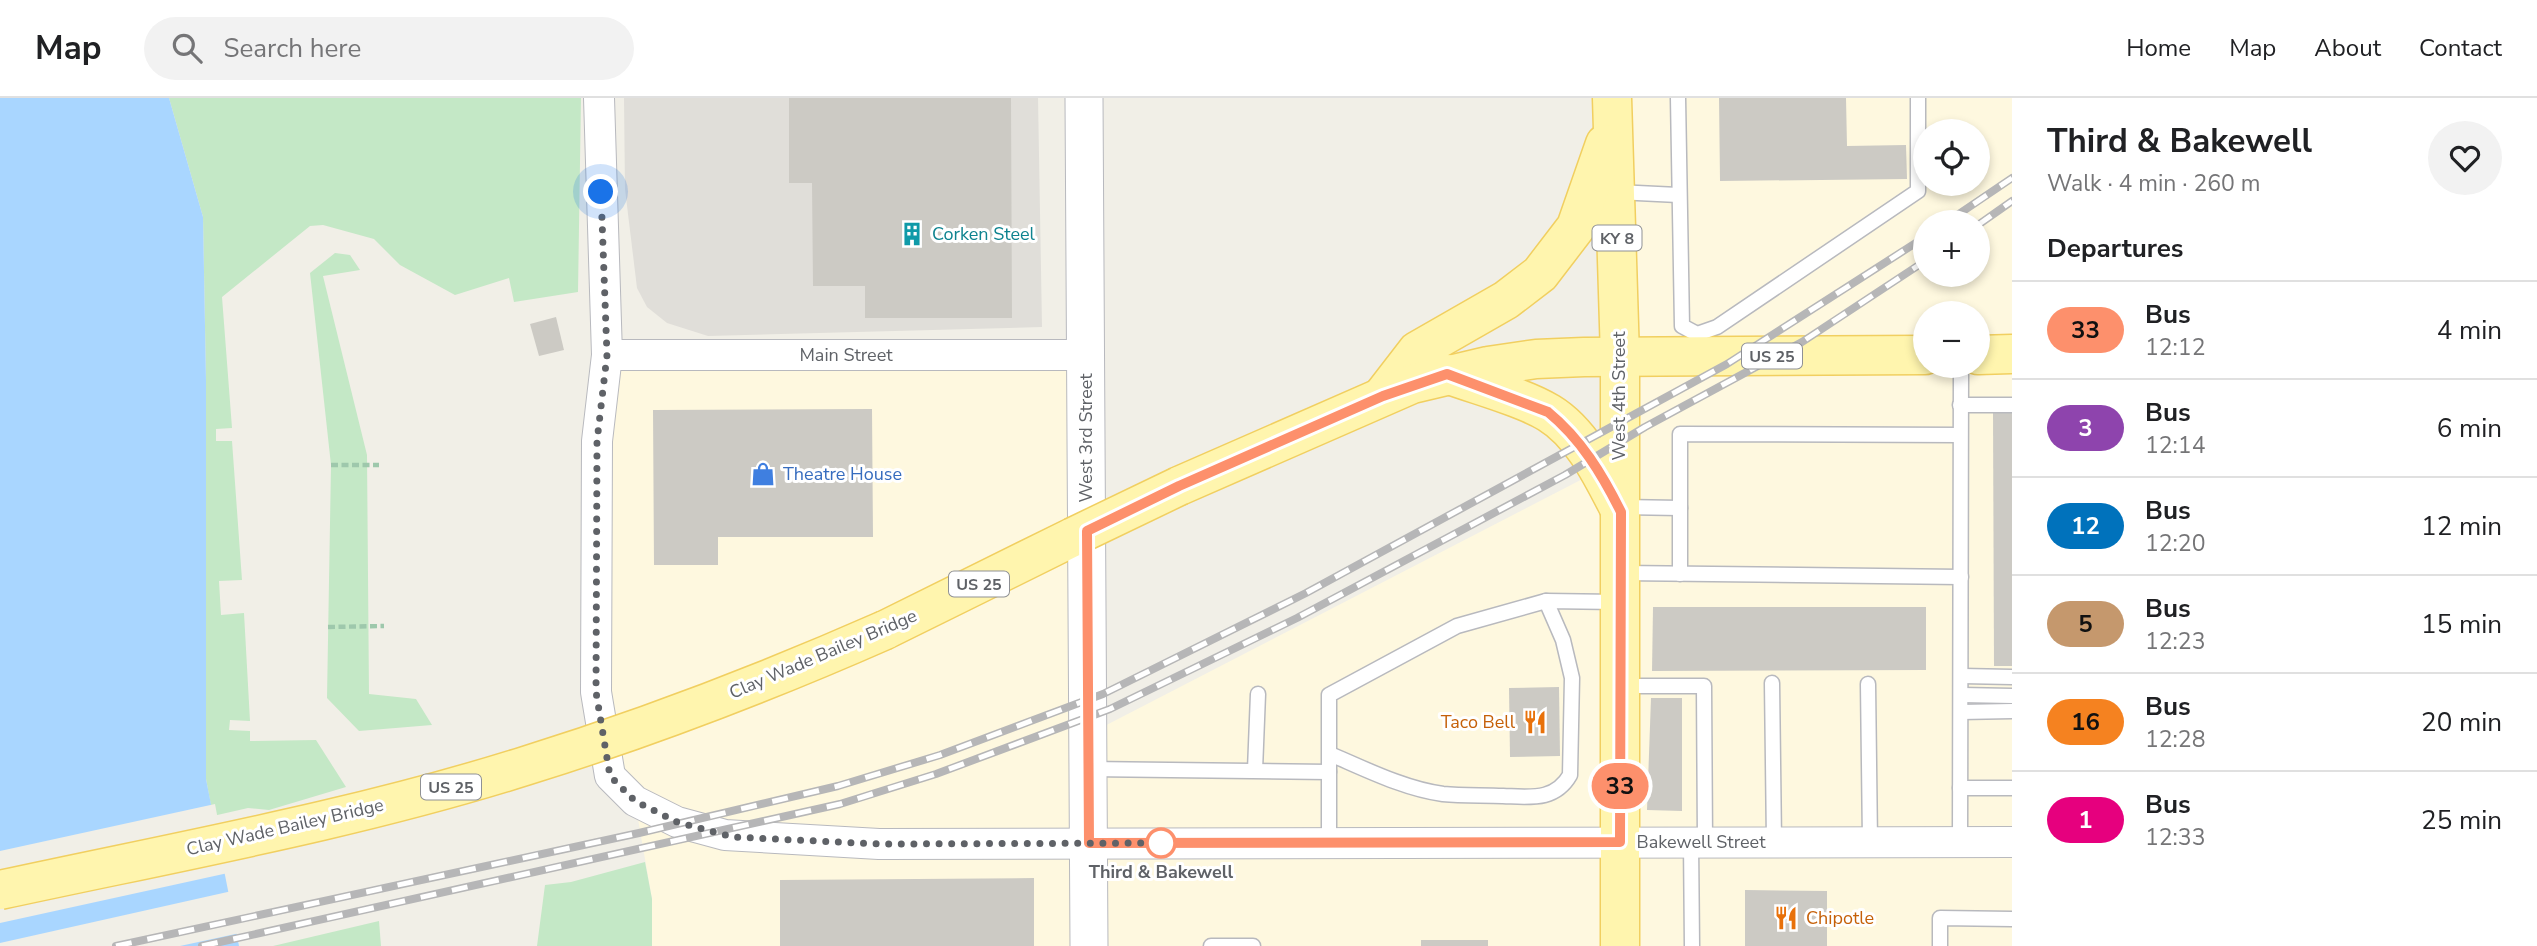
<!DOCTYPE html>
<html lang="en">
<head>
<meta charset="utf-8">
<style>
  :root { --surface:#fff; --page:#f2f2f2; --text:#202124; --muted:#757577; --line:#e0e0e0 }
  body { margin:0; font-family:"Nunito Sans",sans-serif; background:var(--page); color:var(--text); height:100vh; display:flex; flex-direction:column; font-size:26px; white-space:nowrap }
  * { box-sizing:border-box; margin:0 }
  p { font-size:23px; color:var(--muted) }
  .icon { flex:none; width:38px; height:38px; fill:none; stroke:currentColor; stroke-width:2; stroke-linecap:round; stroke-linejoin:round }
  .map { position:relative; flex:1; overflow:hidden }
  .panel { display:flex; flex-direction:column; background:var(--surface); width:525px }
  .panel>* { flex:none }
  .badge { padding:0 14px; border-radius:23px; font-size:24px; line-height:46px }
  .fabs { position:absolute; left:1913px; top:21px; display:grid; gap:14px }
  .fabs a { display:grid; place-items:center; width:77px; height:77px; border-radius:50%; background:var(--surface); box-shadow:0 4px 10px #0003; font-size:35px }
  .you { position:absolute; width:35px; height:35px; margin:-18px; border:5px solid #fff; border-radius:50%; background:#1a73e8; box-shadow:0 0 0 10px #1a73e833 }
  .map>.badge { position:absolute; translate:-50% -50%; box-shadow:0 0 0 4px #fff }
  h2 { padding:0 35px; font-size:26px; line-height:63px }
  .round { display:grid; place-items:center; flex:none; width:74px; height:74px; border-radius:37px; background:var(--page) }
  .headline { display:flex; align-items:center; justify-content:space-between; height:119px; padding:0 35px }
  h1 { font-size:33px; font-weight:700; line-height:52px }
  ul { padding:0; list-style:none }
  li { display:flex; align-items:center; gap:21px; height:98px; padding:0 35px; border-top:2px solid var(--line) }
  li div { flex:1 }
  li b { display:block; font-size:26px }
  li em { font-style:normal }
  li .badge { min-width:77px; font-weight:700; text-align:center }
  header { display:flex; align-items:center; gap:42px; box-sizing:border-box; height:98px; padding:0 35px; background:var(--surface); border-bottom:2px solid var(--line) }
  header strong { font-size:33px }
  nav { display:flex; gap:38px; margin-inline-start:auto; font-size:24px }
  .search { width:490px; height:63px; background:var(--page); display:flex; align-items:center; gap:18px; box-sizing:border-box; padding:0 24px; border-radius:38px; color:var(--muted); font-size:26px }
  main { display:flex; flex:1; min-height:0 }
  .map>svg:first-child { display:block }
  .commercial { fill:#fef8df; fill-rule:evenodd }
  .industrial { fill:#e0ded9 }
  .green { fill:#c4e8c6 }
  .water { fill:#a9d6ff }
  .pier { fill:#f1efe7 }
  .building { fill:#cccac4 }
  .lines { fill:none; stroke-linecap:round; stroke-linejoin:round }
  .service-casing { stroke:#b8b9be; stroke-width:17 }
  .minor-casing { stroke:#b8b9be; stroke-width:32 }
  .tertiary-casing { stroke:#b8b9be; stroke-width:39 }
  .primary-casing { stroke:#f1cf60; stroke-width:41 }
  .path { stroke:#9ec8ac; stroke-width:4.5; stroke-dasharray:7 3.5; stroke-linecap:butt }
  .service { stroke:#fff; stroke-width:14 }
  .minor { stroke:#fff; stroke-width:30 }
  .tertiary { stroke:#fff; stroke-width:37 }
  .primary { stroke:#fff5ae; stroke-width:38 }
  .rail-casing { stroke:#b6b6b7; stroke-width:8 }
  .rail { stroke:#fff; stroke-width:5; stroke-dasharray:16; stroke-linecap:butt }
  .primary-bridge-casing { stroke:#f1cf60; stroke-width:41; stroke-linecap:butt }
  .primary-bridge { stroke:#fff5ae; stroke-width:38 }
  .line-casing { stroke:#fff; stroke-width:16 }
  .line { stroke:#fd906c; stroke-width:10 }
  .walk { stroke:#5f6267; stroke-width:7; stroke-dasharray:0 12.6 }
  .stop-dot { fill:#fff; stroke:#fd906c; stroke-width:3.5 }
  .labels { text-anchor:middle; stroke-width:6; stroke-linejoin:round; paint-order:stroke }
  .shield { fill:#fff; stroke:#8f9195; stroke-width:2 }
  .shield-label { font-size:16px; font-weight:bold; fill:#5f6267 }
  .culture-label { font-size:18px; fill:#0d838f; stroke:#fff; text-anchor:start }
  .street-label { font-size:18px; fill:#5f6267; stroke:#fff }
  .shop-label { font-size:18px; fill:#366cbe; stroke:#fff; text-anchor:start }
  .food-label { font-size:18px; fill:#c56008; stroke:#fff; text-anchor:end }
  .stop-label { font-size:18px; font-weight:bold; fill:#5f6267; stroke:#fff }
</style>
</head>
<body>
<header>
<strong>Map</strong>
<div class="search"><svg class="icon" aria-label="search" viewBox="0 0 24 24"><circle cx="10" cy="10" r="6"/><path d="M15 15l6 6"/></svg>Search here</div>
<nav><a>Home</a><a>Map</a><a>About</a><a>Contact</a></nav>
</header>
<main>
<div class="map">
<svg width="2012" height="848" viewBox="0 0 2012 848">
  <rect width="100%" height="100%" fill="#f1efe7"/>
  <path class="commercial" d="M1612 0H2012V848H652V801L635 704 610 678 607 257H1085L1089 636 1598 373 1605 383ZM1925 33H1978V86H1925ZM1925 124H1978V177H1925ZM1925 215H1978V268H1925Z"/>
  <polygon class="industrial" points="624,0 1038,0 1042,229 708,238 667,225 647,209 637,190 625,91"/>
  <g class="green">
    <polygon points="169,0 581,0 578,194 514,204 509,180 455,197 400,167 374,141 323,127 310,128 222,199 232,330 216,331 216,343 232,343 242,482 219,483 221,517 244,515 250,623 230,622 229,632 250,633 250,643 316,642 346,689 269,712 248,710 213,718 206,681 206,282 203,119"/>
    <polygon points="335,155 350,157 360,172 323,178 367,357 369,596 416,601 432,627 359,633 327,600 331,367 310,175"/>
    <polygon points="645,764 652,801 652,848 537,848 545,787 571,784"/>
    <polygon points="379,823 381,848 273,848"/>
  </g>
  <polygon class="water" points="0,0 169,0 203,119 206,282 206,681 239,848 0,848"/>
  <g class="pier">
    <polygon points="215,706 228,775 0,825 0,753"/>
    <polygon points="232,793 240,835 180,848 0,848 0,845"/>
  </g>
  <g class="building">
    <polygon points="789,0 1011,0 1012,220 865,220 865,188 813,188 812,85 789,85"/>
    <polygon points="1719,0 1846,0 1847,48 1906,47 1907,81 1720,83"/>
    <polygon points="556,219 564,252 539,258 530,226"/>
    <polygon points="872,311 873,439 718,439 718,467 654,467 653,312"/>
    <polygon points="1993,313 2012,313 2012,568 1994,568"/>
    <polygon points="1653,509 1926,509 1926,572 1652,573"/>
    <polygon points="1559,589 1560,658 1510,659 1509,590"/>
    <polygon points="1651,600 1682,600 1682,713 1647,712"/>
    <polygon points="1034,780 1034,848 780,848 780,782"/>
    <polygon points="1745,792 1827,793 1827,848 1745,848"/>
    <rect x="1421" y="842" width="67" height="6"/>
  </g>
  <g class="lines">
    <g class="service-casing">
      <g id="service">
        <polyline points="1678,0 1682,228 1697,236 1717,229 1918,93 1918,0"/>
        <polyline points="1617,94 1678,97"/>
        <polyline points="1960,307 2012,307"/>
        <polyline points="1622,409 1680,410"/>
        <polyline points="1622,475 1961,479"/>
        <polyline points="1680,476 1680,336 1960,337"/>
        <polyline points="1962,578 2012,579"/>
        <polyline points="1772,585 1774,744"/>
        <polyline points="1868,586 1870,744"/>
        <polyline points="1623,588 1704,588 1705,744"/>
        <polyline points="1962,597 2012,598"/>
        <polyline points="1961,614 2012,613"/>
        <path d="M1330 656C1365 671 1405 691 1443 696 1463 698 1484 697 1503 698 1531 699 1555 703 1570 677L1572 580 1563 542 1546 503"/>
        <polyline points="1089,671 1329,674"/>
        <polyline points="1255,672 1258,596"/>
        <polyline points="1960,690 2012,690"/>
        <polyline points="1329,744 1329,597 1457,528 1546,503 1618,504"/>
        <polyline points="1691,744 1692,848"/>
        <polyline points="1960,744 1961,268"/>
        <polyline points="1211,848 1253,848"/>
        <polyline points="1940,848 1940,820 2012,821"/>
      </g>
    </g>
    <g class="minor-casing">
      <g id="minor">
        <polyline points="599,0 607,257 597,343 596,594 610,678 635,703 677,724 725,737 879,746 2012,744"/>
        <polyline points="607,257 1085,257"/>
      </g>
    </g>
    <g class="tertiary-casing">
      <polyline id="tertiary" points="1084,0 1089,848"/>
    </g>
    <g class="primary-casing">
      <g id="primary">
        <polyline points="1612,0 1620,259 1620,848"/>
        <polyline points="1978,257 2012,256"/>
        <path d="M1447 276C1476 287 1523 299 1549 315 1582 335 1602 377 1619 410"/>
        <polyline points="1383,297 1417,253 1506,202 1540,176 1576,129 1605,46"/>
        <polyline points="1179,388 1412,286 1488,268 1536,261 1584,259 1925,257"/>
        <polyline points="885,532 1073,439"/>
      </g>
    </g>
    <g class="path">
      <polyline points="331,367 379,367"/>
      <polyline points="328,529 384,528"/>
    </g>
    <use href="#service" class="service"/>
    <use href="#minor" class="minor"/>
    <use href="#tertiary" class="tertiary"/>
    <use href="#primary" class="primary"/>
    <g class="rail-casing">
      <g id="rail">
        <polyline points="1947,124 2012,80"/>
        <polyline points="1978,127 2012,103"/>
        <polyline points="116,848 639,735 838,688 940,657 1103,596 1306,495 1727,266 1925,139"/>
        <polyline points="202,848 840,706 936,676 1110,611 1297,520 1565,377 1645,329 1802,244 1925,163"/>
      </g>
    </g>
    <use href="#rail" class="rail"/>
    <g class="primary-bridge-casing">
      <g id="primary-bridge">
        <polyline points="1073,439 1179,388"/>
        <path d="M0 792C175 754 354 722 525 668 647 630 767 584 885 532"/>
      </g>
    </g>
    <use href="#primary-bridge" class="primary-bridge"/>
  </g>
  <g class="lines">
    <g class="line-casing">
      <path id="line" d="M1447 276 1548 314C1581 341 1602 376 1621 414L1620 744 1089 745 1087 433 1179 388 1383 298Z"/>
    </g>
    <use href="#line" class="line"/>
    <polyline class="walk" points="601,94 607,257 597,343 596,594 610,678 635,703 677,724 733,739 879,746 1161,745"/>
  </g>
  <defs>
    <g id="building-bare" transform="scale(1.89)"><path d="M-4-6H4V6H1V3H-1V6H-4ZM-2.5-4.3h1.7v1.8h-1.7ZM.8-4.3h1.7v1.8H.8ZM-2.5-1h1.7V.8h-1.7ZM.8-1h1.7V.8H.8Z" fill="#0f9aa8" stroke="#fff" stroke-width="2.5" paint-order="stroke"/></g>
    <g id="shop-bare" transform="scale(1.89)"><path d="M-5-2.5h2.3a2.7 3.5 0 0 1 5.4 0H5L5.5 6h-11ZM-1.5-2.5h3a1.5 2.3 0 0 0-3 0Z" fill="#3f7fe0" stroke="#fff" stroke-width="2.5" paint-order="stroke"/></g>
    <g id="restaurant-bare" transform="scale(1.89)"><path d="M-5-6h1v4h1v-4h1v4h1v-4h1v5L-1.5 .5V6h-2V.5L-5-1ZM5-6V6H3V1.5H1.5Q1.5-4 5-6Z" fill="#e8710a" stroke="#fff" stroke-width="2.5" paint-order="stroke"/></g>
  </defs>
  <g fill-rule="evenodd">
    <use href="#building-bare" x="912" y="136"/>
    <use href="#shop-bare" x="763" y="376"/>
    <use href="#restaurant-bare" x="1535" y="624"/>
    <use href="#restaurant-bare" x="1786" y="820"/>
  </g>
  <circle class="stop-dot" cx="1161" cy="745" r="14"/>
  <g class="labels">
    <g class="shield">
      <rect x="1592.5" y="127.5" width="49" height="25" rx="5"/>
      <rect x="1742" y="245.5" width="60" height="25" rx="5"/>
      <rect x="949" y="473.5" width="60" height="25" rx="5"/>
      <rect x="421" y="676.5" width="60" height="25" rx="5"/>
    </g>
    <g class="shield-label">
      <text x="1617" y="146">KY 8</text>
      <text x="1772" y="264">US 25</text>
      <text x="979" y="492">US 25</text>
      <text x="451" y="695">US 25</text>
    </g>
    <g class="culture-label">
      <text x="932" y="142">Corken Steel</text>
    </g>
    <g class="street-label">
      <text x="846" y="263">Main Street</text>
      <text transform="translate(1619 298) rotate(-90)" y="6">West 4th Street</text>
      <text transform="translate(1086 340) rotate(-90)" y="6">West 3rd Street</text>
      <text transform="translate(823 556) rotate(-23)" y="6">Clay Wade Bailey Bridge</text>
      <text transform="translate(285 729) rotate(-13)" y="6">Clay Wade Bailey Bridge</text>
      <text x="1701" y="750">Bakewell Street</text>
    </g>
    <g class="shop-label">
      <text x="783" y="382">Theatre House</text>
    </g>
    <g class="food-label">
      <text x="1515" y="630">Taco Bell</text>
      <text x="1806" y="826" text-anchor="start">Chipotle</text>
    </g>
    <g class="stop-label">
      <text x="1161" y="780">Third &amp; Bakewell</text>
    </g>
  </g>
</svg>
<div class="fabs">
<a><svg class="icon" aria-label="locate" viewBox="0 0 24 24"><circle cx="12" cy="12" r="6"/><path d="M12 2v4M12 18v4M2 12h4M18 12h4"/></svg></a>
<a>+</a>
<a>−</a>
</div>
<div class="you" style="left:601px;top:94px"></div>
<b class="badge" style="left:1620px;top:688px;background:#fd906c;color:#111">33</b>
</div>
<section class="panel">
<div class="headline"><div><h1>Third &amp; Bakewell</h1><p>Walk · 4 min · 260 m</p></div><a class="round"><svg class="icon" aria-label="heart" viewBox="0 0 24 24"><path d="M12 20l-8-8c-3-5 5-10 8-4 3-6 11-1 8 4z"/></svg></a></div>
<h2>Departures</h2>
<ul>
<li><span class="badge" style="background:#fd906c;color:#111">33</span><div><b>Bus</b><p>12:12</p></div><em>4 min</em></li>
<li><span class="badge" style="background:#8e44ad;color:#fff">3</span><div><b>Bus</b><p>12:14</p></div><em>6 min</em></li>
<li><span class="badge" style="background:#0072bc;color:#fff">12</span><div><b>Bus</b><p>12:20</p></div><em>12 min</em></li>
<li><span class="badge" style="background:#c5986d;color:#111">5</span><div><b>Bus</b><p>12:23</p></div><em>15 min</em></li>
<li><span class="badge" style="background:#f58220;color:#111">16</span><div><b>Bus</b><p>12:28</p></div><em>20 min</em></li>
<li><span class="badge" style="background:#e6007e;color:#fff">1</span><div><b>Bus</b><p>12:33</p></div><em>25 min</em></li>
</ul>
</section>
</main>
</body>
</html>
